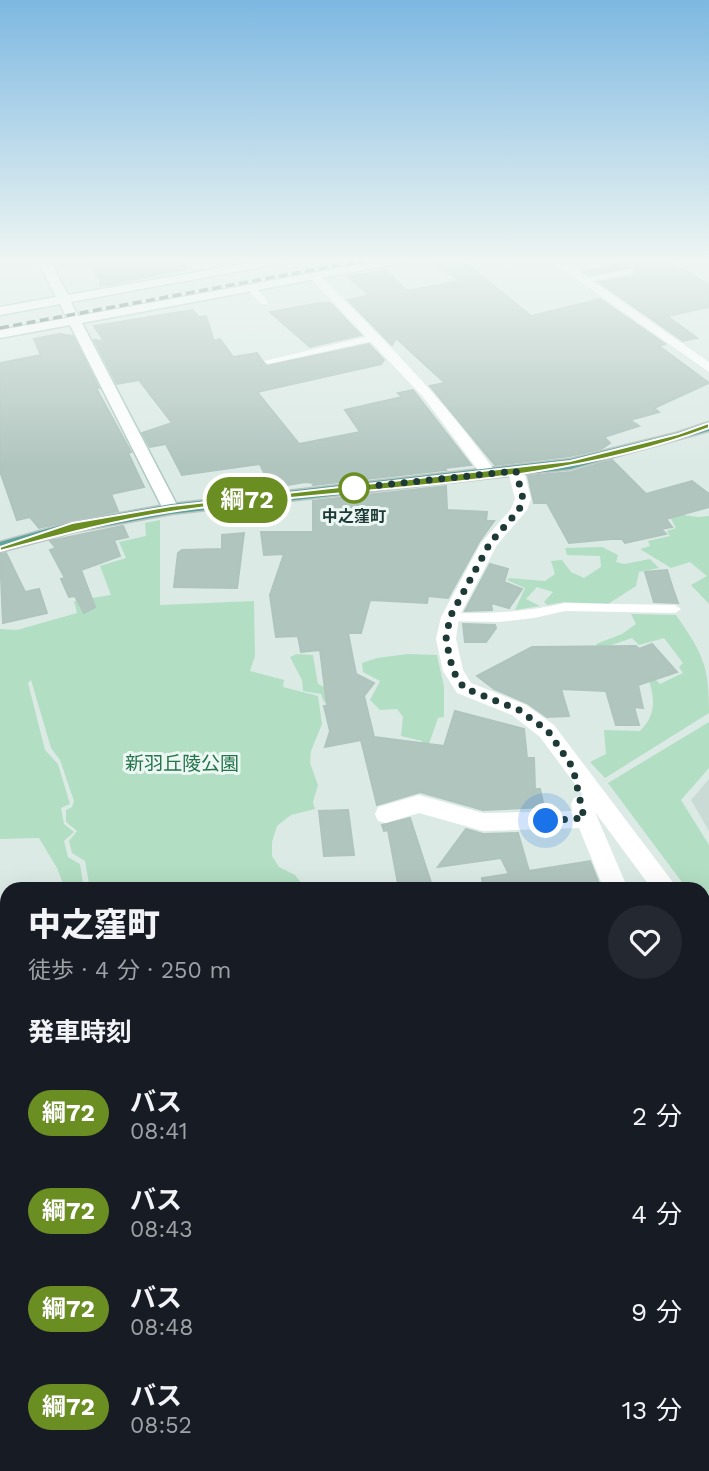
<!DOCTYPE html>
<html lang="ja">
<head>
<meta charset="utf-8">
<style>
  :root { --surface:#171b24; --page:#242831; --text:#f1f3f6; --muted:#9ea1a6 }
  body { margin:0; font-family:"Work Sans","Noto Sans JP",sans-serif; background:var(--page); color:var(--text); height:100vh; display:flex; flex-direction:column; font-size:26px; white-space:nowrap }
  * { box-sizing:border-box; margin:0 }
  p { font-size:23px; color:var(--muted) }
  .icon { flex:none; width:38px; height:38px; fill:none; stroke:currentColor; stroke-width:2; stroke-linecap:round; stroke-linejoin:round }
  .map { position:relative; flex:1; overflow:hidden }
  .sheet { position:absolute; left:0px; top:882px; width:710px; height:590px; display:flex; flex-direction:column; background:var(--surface); border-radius:21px 21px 0 0; box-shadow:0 7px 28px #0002 }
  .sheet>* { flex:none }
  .badge { padding:0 14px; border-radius:23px; font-size:24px; line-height:46px }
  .you { position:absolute; width:35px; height:35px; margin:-18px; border:5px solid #fff; border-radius:50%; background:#1a73e8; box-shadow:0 0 0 10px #1a73e833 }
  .map>.badge { position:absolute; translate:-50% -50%; box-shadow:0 0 0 4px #fff }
  h2 { padding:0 28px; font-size:26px; line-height:63px }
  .round { display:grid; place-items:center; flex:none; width:74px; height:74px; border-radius:37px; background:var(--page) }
  .overview { display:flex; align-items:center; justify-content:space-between; height:119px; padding:0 28px }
  h1 { font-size:33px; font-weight:800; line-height:52px }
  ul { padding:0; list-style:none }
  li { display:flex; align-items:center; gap:21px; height:98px; padding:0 28px }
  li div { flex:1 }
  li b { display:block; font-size:26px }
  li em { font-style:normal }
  li .badge { min-width:77px; font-weight:700; text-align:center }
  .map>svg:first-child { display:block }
  .built { fill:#cadad5 }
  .green { fill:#b2dec3 }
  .building { fill:#b1c5bf; stroke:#aec4bd; stroke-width:2 }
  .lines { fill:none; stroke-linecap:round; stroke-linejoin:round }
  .secondary-casing { stroke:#aecbc4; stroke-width:3 }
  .primary-casing { stroke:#bbc4c3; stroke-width:3 }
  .lane { fill:#fff; fill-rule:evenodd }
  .street { fill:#fff; fill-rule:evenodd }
  .secondary { fill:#fff; fill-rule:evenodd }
  .primary { fill:#5ca49a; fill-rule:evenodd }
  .rail { stroke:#567772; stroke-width:3.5; stroke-dasharray:9 4.5; stroke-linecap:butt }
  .line { fill:#6b8e23; stroke:#fff; stroke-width:2 }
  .walk { stroke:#1d3a36; stroke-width:7; stroke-dasharray:0 12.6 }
  .stop-dot { fill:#fff; stroke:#6b8e23; stroke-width:3.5 }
  .labels { text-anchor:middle; stroke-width:6; stroke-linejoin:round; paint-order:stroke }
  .far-stop-label { font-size:16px; font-weight:bold; fill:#1d3a36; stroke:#ecf7f3 }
  .park-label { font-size:19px; fill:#24744c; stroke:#ecf7f3 }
</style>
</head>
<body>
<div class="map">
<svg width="709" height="1471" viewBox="0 0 709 1471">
  <rect width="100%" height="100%" fill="#dceae5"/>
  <polygon class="built" points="709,779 709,831 691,800"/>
  <g class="green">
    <polygon points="668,513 698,517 709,516 709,604 691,585 707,576 690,562 671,568 640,549 650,546 648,541 670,536 667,531 676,528"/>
    <polygon points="160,520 160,605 254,601 255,656 250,671 284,680 283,687 318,696 322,724 311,751 310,763 318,785 313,802 315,809 291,815 277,826 272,842 272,856 279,867 295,875 306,889 90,889 85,861 72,853 69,841 77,831 66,822 66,810 72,807 74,801 60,760 51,748 31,680 28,683 45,750 58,764 70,804 61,808 64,824 74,832 64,841 68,857 80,864 84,889 65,889 57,868 39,838 0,839 0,629 17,630 77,613 74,601 111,595 100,566 126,558 119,542 146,536 145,523"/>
    <polygon points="602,547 618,555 616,562 624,564 650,559 659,568 639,572 636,586 608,604 564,602 547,605 544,602 553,592 537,587 526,599 540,606 515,610 525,588 507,580 509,578 545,581 555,574 551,561 562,560 571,572 584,578 601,567 600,556 567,555 565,548"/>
    <path d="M631 614 676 615C703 654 709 665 709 713L605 778 590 762 606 754 604 730 640 731C659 712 654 693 645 669L660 684 683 673 679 667 683 663 664 638 639 645 632 638 600 649 596 644 622 634 636 624Z"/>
    <polygon points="297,654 313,655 318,684 351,700 324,702 321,694 303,691 302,680 290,657"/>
    <polygon points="408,654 437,655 444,687 444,717 438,718 422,764 422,741 401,736 403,717 397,709 380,710 370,700 380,681 363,672 362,663 377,658"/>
    <polygon points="709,722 709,768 681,800 709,845 709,909 704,906 704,889 687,889 608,783"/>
    <polygon points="0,940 7,940 7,1465 204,1465 197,1471 0,1471"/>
    <polygon points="285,1465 454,1465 457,1471 287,1471"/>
    <polygon points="465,1465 700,1465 703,1471 469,1471"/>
  </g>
  <g class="building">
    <polygon points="87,259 185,259 186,269 100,286 100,280"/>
    <polygon points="427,259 461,259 531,316 600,299 665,344 659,346 709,383 654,408 659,412 630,420 639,426 604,437 610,443 601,449 570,456 495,465 430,386 445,383 396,338 392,345 348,300 369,295 348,277 385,270 407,291 460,281"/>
    <polygon points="637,259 666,259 709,285 709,307 667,316 697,338 683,341 599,282 633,276 635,267 589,275 584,272"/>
    <polygon points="319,303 330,303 361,335 310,347 270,312"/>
    <polygon points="192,310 199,317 206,316 214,341 220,339 233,357 257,353 266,366 369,344 384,360 381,364 257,392 299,444 360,432 345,410 402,397 398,393 413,390 471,465 445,468 446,470 313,485 314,483 305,482 271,488 260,464 182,475 166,444 150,447 142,433 172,423 139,380 117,384 94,340 104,341 94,326"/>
    <polygon points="59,334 73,336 99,388 96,388 131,452 128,453 144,487 111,494 118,511 39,528 30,517 17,520 0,471 0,363 41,355 34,339"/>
    <polygon points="612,460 646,494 692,481 709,494 709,507 666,519 672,527 661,529 666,534 625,543 622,539 611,539 569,543 547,503 534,503 528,476 571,472"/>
    <polygon points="446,486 447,510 487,512 486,521 494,521 479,542 448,598 428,596 427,603 370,600 361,633 348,633 356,674 374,683 364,696 374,737 444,746 455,711 524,729 527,758 534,758 535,789 540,789 544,807 483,810 420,792 377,805 361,740 325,747 330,731 324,706 327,706 320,650 301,652 298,636 276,637 270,595 284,554 264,555 261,532 313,532 313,501"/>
    <polygon points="123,526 128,537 114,540 120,556 81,570 95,607 84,613 75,596 69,597 61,579 65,578 50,550 56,548 50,541"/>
    <polygon points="244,533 237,588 174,587 178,553 182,550 222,549 222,535"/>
    <polygon points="6,553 25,592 39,589 47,613 3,623 0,554"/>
    <polygon points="490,564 508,569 504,582 522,589 509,608 491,603 492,610 465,611"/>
    <polygon points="667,570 673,589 678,603 654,602 645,572"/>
    <polygon points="463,624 495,625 496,628 486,642 465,642"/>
    <polygon points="652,644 677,672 638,685 643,708 634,707 639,725 616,725 606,691 561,689 569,716 547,717 527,703 494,689 477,676 532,647 636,646 639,649"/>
    <polygon points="348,810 354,855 324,856 319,811"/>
    <polygon points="410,818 433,889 399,889 388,830 384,831 382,825"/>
    <polygon points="466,829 483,834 518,833 529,871 590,861 601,889 483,889 482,878 509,874 501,858 438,867"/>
  </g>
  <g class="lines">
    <g class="secondary-casing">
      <polygon id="secondary" points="37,259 49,259 68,295 271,259 295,259 289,262 71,302 78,316 389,259 413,259 407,262 82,323 179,509 171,514 163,509 70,325 0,338 0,330 67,318 60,304 0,315 0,307 56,297"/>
    </g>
    <g class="primary-casing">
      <polygon id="primary" points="709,422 709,431 570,469 171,514 74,532 0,552 0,542 72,522 171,504 570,459 676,433"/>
    </g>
    <g class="lane">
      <polygon points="630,269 633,269 633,273 585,282 581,280"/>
      <polygon points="248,285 254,285 267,300 267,304 261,304 248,289"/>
      <polygon points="374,335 377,336 377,340 268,364 264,361"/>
      <path d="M565 603 675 605 681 609 675 613 565 611 534 618 499 622 450 621 444 617 450 613C490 614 526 612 565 603Z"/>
    </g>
    <g class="street">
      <polygon points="548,259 561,259 709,362 709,372"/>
      <path d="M310 274H318C382 337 445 400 497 474L495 477H483L424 398 310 278Z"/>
      <polygon points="516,466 524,471 531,499 527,510 497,545 459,617 456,639 463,670 471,683 526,705 554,725 678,889 652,889 595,812 628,889 604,889 579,828 483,831 419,813 386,823 378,821 375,814 378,807 419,795 483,813 572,811 571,804 574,798 583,795 540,737 512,715 457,693 443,671 436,639 441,617 481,543 511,509 515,499 508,471"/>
      <polygon points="704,914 709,916 709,940 704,938"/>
      <polygon points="704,1118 709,1121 709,1156 704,1153"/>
    </g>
    <use href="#secondary" class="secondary"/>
    <use href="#primary" class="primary"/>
    <polyline class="rail" points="0,328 371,259"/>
  </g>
  <linearGradient id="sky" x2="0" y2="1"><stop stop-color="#7db8e1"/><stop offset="0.56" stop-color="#eff6f3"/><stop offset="1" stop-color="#eff6f3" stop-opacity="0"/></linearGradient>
  <rect width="709" height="465" fill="url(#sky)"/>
  <path class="line" d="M709 423V428C541 491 349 485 170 512 112 521 57 536 0 551V547L72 523 171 506 570 461 678 434Z"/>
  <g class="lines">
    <polyline class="walk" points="354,488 516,471 523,499 519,510 490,543 450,617 446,639 449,654 453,671 464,688 519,710 548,731 573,768 584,818 546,821"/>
  </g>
  <circle class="stop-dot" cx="354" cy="488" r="14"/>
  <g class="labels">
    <g class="far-stop-label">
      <text x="354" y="522">中之窪町</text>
    </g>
    <g class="park-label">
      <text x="182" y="770">新羽丘陵公園</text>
    </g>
  </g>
</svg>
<div class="you" style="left:546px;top:821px"></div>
<b class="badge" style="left:247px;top:500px;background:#6b8e23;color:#fff">綱72</b>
<section class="sheet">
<div class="overview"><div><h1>中之窪町</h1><p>徒歩 · 4 分 · 250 m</p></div><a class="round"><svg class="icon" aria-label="heart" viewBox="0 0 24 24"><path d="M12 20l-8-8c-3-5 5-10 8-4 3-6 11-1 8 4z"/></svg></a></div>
<h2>発車時刻</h2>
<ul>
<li><span class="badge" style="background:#6b8e23;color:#fff">綱72</span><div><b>バス</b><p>08:41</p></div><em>2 分</em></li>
<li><span class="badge" style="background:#6b8e23;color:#fff">綱72</span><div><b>バス</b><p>08:43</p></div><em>4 分</em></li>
<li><span class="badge" style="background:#6b8e23;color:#fff">綱72</span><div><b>バス</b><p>08:48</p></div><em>9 分</em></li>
<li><span class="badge" style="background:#6b8e23;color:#fff">綱72</span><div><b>バス</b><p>08:52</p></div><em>13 分</em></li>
</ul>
</section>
</div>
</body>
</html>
